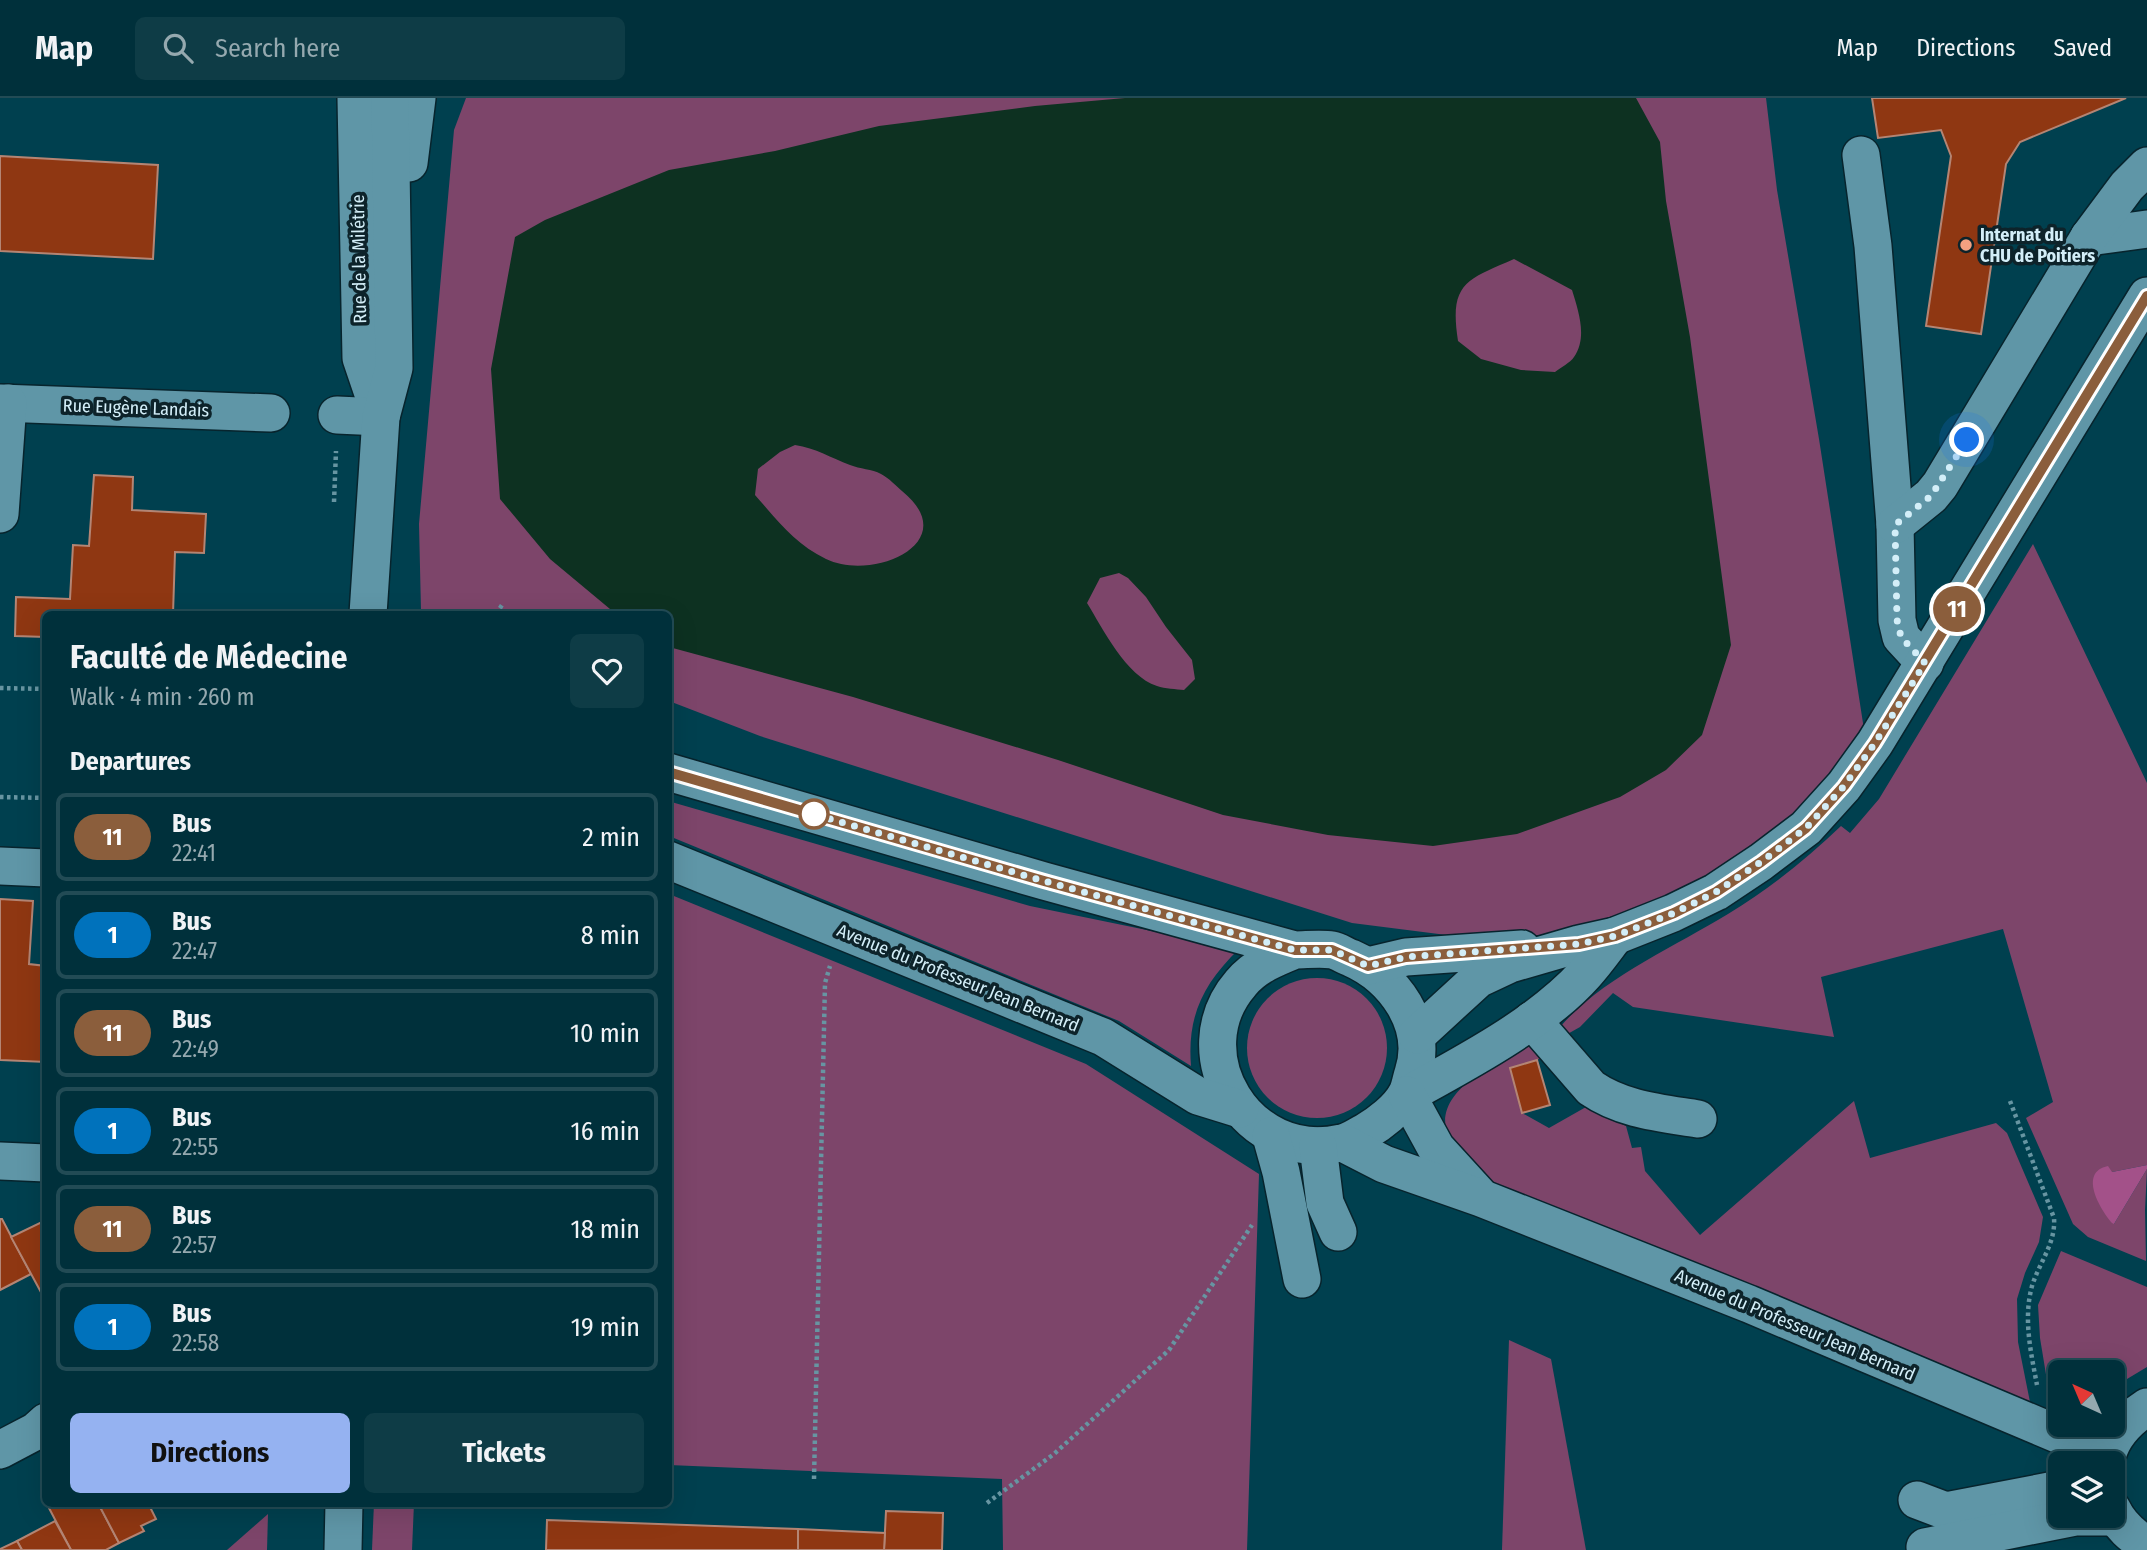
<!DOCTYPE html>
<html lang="en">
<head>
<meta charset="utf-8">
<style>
  :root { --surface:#00303b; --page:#0e3c46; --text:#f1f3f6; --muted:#95a9af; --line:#224b55; --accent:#95b2f1 }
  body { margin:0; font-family:"Fira Sans Condensed",sans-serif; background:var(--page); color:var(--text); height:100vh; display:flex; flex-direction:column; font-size:26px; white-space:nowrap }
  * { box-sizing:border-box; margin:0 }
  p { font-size:23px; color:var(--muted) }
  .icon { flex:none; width:38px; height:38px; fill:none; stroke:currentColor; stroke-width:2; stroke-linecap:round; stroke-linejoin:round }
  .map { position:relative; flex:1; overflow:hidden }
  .side { position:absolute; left:42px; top:513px; width:630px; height:896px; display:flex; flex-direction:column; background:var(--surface); border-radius:10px; box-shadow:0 7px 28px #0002,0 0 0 2px var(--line) }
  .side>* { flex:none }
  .badge { padding:0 14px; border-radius:23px; font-size:24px; line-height:46px }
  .needle { width:46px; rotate:316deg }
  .tools { position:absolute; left:2048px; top:1262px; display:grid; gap:14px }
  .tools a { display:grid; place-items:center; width:77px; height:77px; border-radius:10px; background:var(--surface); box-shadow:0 7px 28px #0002,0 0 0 2px var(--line); font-size:35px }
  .you { position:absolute; width:35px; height:35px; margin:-18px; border:5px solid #fff; border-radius:50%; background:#1a73e8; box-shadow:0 0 0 10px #1a73e833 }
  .map>.badge { position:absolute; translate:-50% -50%; box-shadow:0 0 0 4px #fff }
  h2 { padding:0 28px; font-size:26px; line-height:63px }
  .round { display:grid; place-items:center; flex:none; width:74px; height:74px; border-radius:10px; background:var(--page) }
  .head { display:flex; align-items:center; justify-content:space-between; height:119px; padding:0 28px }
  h1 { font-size:33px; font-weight:700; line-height:52px }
  .primary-button { display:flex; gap:14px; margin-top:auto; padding:14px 28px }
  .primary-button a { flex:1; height:80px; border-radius:10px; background:var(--accent); color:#111; font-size:28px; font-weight:700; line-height:80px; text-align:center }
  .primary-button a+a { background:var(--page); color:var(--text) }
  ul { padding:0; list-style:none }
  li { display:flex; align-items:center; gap:21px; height:88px; margin:0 14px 10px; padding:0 14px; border:4px solid var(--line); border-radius:10px }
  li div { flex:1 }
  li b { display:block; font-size:26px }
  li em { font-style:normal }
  li .badge { min-width:77px; font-weight:700; text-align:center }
  header { display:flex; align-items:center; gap:42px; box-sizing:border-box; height:98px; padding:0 35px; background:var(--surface); border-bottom:2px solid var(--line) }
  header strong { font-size:33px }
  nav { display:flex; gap:38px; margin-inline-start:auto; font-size:24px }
  .search { width:490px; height:63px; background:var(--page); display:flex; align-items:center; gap:18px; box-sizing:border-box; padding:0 24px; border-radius:10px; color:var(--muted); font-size:26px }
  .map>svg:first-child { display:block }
  .green { fill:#7d456a }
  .forest { fill:#a35189 }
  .water { fill:#0d3121; fill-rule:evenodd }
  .building { fill:#8f3712; stroke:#b48574; stroke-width:2 }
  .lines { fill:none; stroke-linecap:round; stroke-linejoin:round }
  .minor-casing { stroke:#07242d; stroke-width:40 }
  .path { stroke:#6795a2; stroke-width:4.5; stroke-dasharray:3.5 3.5; stroke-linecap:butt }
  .minor { stroke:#5f96a7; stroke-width:37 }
  .line-casing { stroke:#fff; stroke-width:16 }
  .line { stroke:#8b5e3c; stroke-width:10 }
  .walk { stroke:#d3eef8; stroke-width:7; stroke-dasharray:0 12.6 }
  .poi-dot { fill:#f3a081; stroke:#0d232a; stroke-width:2.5 }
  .stop-dot { fill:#fff; stroke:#8b5e3c; stroke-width:3.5 }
  .labels { text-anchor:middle; stroke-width:7; stroke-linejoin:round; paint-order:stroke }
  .poi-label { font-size:18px; font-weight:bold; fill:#d3eef8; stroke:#0d232a; text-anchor:start }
  .street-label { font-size:18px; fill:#d3eef8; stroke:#0d232a }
</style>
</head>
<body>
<header>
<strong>Map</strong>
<div class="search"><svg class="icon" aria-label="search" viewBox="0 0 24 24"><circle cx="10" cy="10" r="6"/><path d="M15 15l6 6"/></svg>Search here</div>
<nav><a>Map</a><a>Directions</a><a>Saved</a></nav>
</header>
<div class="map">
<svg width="2147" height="1452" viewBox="0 0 2147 1452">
  <rect width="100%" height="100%" fill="#00404f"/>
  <g class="green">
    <polygon points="466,0 1766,0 1777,92 1819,341 1865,638 1844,667 1764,746 1656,809 1561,835 1486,842 1352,825 760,638 669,603 668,516 431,516 421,513 419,426 454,32"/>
    <path d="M2033 446 2147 685V1067L2112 1074 2114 1126 2147 1071 2145 1112 2146 1163 2088 1139 2073 1126 2026 1020 2053 1004 2003 831 1821 879 1834 939 1633 909 1613 895 1580 929 1564 938 1560 929C1602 880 1674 849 1728 816 1770 791 1806 761 1841 728L1850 735 1879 701Z"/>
    <path d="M668 703 1030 808 1239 851C1203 886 1187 918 1191 968L1119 923 669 738Z"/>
    <polygon points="669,796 1086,966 1259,1076 1247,1452 1003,1452 1002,1381 669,1367"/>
    <circle cx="1317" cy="950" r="70"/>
    <path d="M1533 943 1546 957 1537 962 1510 971 1522 1015 1549 1030 1586 1009 1626 1028 1632 1050 1641 1049 1645 1073 1700 1137 1854 1003 1870 1060 1996 1025 2007 1035 2043 1119 2039 1144 2025 1175 2017 1201 2018 1244 2030 1304 1487 1082 1473 1073 1446 1031C1437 989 1503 962 1533 943Z"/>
    <polygon points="2061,1153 2147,1189 2147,1269 2112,1290 2112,1274 2060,1274 2060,1315 2052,1313 2040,1240 2038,1207"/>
    <polygon points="1509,1242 1551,1261 1586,1452 1502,1452"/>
    <polygon points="374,1405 414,1405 412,1452 372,1452"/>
    <polygon points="268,1416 267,1452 227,1452"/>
  </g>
  <path class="forest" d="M2147 1067V1071L2114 1126 2112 1125C2100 1111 2078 1074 2108 1068L2112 1074Z"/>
  <path class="water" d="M1125 0H1636L1660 44 1666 103 1690 239 1731 547 1702 637 1666 672 1620 699 1517 736 1433 748 1328 737 1223 717 1058 662 853 599 669 549 668 516H616L550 461 500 401 491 271 515 139 545 122 669 72 775 53 879 28 1035 8ZM1514 161 1572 192C1578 212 1588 239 1574 259 1570 265 1561 269 1555 274L1521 272 1481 261 1458 243C1449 185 1466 182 1514 161ZM795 347C816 350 831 360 850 367 860 371 872 371 881 376 889 380 896 388 902 393 965 444 873 484 826 461 795 446 777 422 755 397L758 371 780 354ZM1119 475 1128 480 1146 499 1166 529 1192 562 1195 581 1184 592C1176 591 1165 591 1157 588 1126 578 1103 531 1087 505L1100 480Z"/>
  <g class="building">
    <polygon points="1872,0 2126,0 2020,44 2006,66 1981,236 1926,228 1951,58 1941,32 1878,40"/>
    <polygon points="0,58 158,67 153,161 0,153"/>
    <polygon points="94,377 133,379 132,412 206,416 204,455 175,454 173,516 46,516 46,539 15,538 16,499 70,501 73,447 89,448"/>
    <polygon points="0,801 33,803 29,866 46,868 46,964 0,962"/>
    <polygon points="1537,962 1550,1007 1522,1015 1510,970"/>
    <polygon points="0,1121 2,1121 31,1176 0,1192"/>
    <polygon points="46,1122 46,1195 42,1196 11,1139"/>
    <polygon points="57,1405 98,1405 119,1445 106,1452 71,1452 49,1410"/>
    <polygon points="98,1405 148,1405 156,1421 141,1428 144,1433 119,1445"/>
    <polygon points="886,1413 943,1415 942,1452 884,1452"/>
    <polygon points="547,1422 798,1431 798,1452 546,1452"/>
    <polygon points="55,1423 71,1452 22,1452 17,1443"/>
    <polygon points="798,1431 885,1435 884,1452 798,1452"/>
    <polygon points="17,1443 22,1452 0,1452 0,1451"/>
  </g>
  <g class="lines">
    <g class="minor-casing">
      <g id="minor">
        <polyline points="356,0 361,260 381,319"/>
        <polyline points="1861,57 1873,148 1895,427 1897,522 1901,539 1925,565"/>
        <polyline points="409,65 417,0"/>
        <polyline points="2089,139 2147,131"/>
        <polyline points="0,305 271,315"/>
        <polyline points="337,317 381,319"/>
        <polyline points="0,416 8,305"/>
        <polyline points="1895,427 1931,398 1940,387 2089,139 2127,88 2147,68"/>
        <polyline points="368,516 381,319 394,270 390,0"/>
        <path d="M668 674 1044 783 1295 852C1306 852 1320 850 1332 852 1338 853 1345 858 1351 860 1394 879 1429 927 1413 975 1411 981 1410 989 1407 995 1399 1011 1379 1026 1365 1034 1357 1038 1349 1044 1341 1045 1247 1066 1180 955 1241 885 1255 868 1275 860 1295 852"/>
        <polyline points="668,762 1103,939 1198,998 1240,1011"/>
        <polyline points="0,768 46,770"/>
        <polyline points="1368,868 1406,859 1522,851"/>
        <path d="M1532 922 1591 990C1623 1012 1661 1015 1698 1021"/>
        <polyline points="1417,937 1478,881 1510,866 1579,846 1615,838 1673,815 1716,794 1761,764 1806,730 1844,688 1875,645 2147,198"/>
        <path d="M1407 997C1465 965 1540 926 1585 876 1596 864 1605 851 1615 838"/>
        <polyline points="1407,997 1436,1050 1478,1096"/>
        <polyline points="1271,1038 1281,1074 1302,1181"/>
        <polyline points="1343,1045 1384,1066 1481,1100 1749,1206 2107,1357"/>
        <polyline points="1318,1048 1325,1105 1338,1134"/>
        <polyline points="0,1063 46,1065"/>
        <polyline points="0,1352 36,1333 46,1324"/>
        <path d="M2106 1365C2109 1340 2127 1322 2147 1309"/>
        <polyline points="1917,1402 1946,1413 2060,1391"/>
        <path d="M2112 1411C2120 1428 2132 1438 2147 1447"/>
        <polyline points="1925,1449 2075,1419 2116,1419"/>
        <polyline points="343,1452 344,1405"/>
      </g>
    </g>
    <g class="path">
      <polyline points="334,404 336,353"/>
      <polyline points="496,516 502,507"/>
      <polyline points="0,590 46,591"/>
      <polyline points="0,699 46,700"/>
      <path d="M2010 1003 2054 1120C2056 1145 2039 1165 2032 1188 2023 1221 2031 1255 2037 1287"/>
      <polyline points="814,1381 825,885 830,868"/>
      <polyline points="987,1405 1054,1356 1169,1252 1252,1127"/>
    </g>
    <use href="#minor" class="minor"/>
  </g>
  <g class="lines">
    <g class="line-casing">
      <polyline id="line" points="668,674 1044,783 1295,852 1332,852 1368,868 1406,859 1579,846 1615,838 1674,815 1716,794 1761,764 1806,730 1844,688 1875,645 2147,198"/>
    </g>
    <use href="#line" class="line"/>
    <polyline class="walk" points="814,716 810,715 1044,783 1295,852 1332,852 1368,868 1406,859 1579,846 1615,838 1674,815 1716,794 1761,764 1806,730 1844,688 1875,645 1925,565 1901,539 1897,522 1895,427 1931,398 1967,342"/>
  </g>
  <circle class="poi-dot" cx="1966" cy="147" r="7"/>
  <circle class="stop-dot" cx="814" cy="716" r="14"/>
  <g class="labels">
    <g class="poi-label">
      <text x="1980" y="143">Internat du<tspan x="1980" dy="21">CHU de Poitiers</tspan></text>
    </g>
    <g class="street-label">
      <text transform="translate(359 161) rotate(-91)" y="6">Rue de la Milétrie</text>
      <text transform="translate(136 310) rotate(2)" y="6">Rue Eugène Landais</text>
      <text transform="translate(958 880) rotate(22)" y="6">Avenue du Professeur Jean Bernard</text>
      <text transform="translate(1795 1227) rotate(23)" y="6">Avenue du Professeur Jean Bernard</text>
    </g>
  </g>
</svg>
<div class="tools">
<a><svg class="needle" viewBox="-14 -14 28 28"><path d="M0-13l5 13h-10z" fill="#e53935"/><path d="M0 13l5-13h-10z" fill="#95a9af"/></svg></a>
<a><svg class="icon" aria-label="layers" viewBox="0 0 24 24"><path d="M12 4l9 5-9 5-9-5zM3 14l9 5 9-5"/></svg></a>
</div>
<div class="you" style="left:1967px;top:342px"></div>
<b class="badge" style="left:1957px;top:511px;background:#8b5e3c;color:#fff">11</b>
<section class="side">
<div class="head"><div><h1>Faculté de Médecine</h1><p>Walk · 4 min · 260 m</p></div><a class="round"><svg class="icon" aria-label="heart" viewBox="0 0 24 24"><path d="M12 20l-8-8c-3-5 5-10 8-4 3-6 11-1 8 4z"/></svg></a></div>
<h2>Departures</h2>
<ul>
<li><span class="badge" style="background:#8b5e3c;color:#fff">11</span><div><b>Bus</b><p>22:41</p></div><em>2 min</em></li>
<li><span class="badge" style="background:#0072bc;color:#fff">1</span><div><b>Bus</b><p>22:47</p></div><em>8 min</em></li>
<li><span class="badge" style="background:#8b5e3c;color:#fff">11</span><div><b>Bus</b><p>22:49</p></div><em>10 min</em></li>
<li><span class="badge" style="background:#0072bc;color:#fff">1</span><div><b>Bus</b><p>22:55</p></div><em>16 min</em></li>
<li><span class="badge" style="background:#8b5e3c;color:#fff">11</span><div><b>Bus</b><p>22:57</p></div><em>18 min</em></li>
<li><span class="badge" style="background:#0072bc;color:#fff">1</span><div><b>Bus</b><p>22:58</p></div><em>19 min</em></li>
</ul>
<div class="primary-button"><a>Directions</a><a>Tickets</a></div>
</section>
</div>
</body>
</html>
